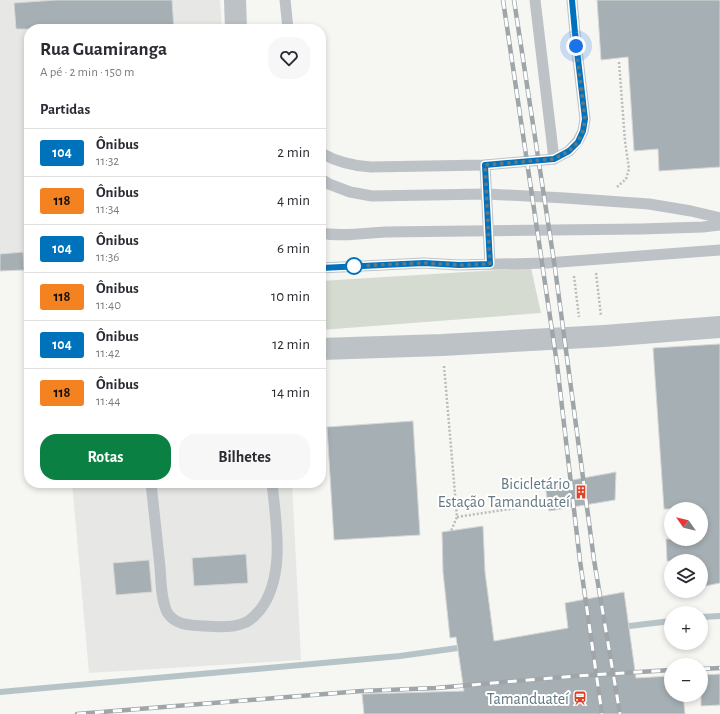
<!DOCTYPE html>
<html lang="pt">
<head>
<meta charset="utf-8">
<style>
  :root { --surface:#fff; --page:#f7f7f7; --text:#2b2b33; --muted:#7c7c81; --line:#e1e1e2; --accent:#0b8043 }
  body { margin:0; font-family:"Alegreya Sans",sans-serif; background:var(--page); color:var(--text); height:100vh; display:flex; flex-direction:column; font-size:15px; white-space:nowrap }
  * { box-sizing:border-box; margin:0 }
  p { font-size:13px; color:var(--muted) }
  .icon { flex:none; width:22px; height:22px; fill:none; stroke:currentColor; stroke-width:2; stroke-linecap:round; stroke-linejoin:round }
  .map { position:relative; flex:1; overflow:hidden }
  .drawer { position:absolute; left:24px; top:24px; width:302px; height:464px; display:flex; flex-direction:column; background:var(--surface); border-radius:16px; box-shadow:0 2px 6px #0003 }
  .drawer>* { flex:none }
  .badge { padding:0 8px; border-radius:3px; font-size:14px; line-height:26px }
  .needle { width:26px; rotate:304deg }
  .controls { position:absolute; left:664px; top:502px; display:grid; gap:8px }
  .controls a { display:grid; place-items:center; width:44px; height:44px; border-radius:50%; background:var(--surface); box-shadow:0 2px 6px #0003; font-size:20px }
  .you { position:absolute; width:20px; height:20px; margin:-10px; border:3px solid #fff; border-radius:50%; background:#1a73e8; box-shadow:0 0 0 6px #1a73e833 }
  .map>.badge { position:absolute; translate:-50% -50%; box-shadow:0 0 0 2px #fff }
  h2 { padding:0 16px; font-size:15px; line-height:36px }
  .round { display:grid; place-items:center; flex:none; width:42px; height:42px; border-radius:16px; background:var(--page) }
  .overview { display:flex; align-items:center; justify-content:space-between; height:68px; padding:0 16px }
  h1 { font-size:19px; font-weight:600; line-height:30px }
  .primary-button { display:flex; gap:8px; margin-top:auto; padding:8px 16px }
  .primary-button a { flex:1; height:46px; border-radius:16px; background:var(--accent); color:#fff; font-size:16px; font-weight:600; line-height:46px; text-align:center }
  .primary-button a+a { background:var(--page); color:var(--text) }
  ul { padding:0; list-style:none }
  li { display:flex; align-items:center; gap:12px; height:48px; padding:0 16px; border-top:1px solid var(--line) }
  li div { flex:1 }
  li b { display:block; font-size:15px }
  li em { font-style:normal }
  li .badge { min-width:44px; font-weight:700; text-align:center }
  .map>svg:first-child { display:block }
  .built { fill:#e7e7e6 }
  .green { fill:#d6dbd2 }
  .lines { fill:none; stroke-linecap:round; stroke-linejoin:round }
  .stream { stroke:#b6c4c7; stroke-width:6 }
  .building { fill:#a6b0b4; stroke:#d8d7d5 }
  .path { stroke:#b9bcbe; stroke-width:2.5; stroke-dasharray:2 2; stroke-linecap:butt }
  .service { stroke:#bcc2c5; stroke-width:11 }
  .tertiary { stroke:#bcc2c5; stroke-width:22 }
  .rail-casing { stroke:#9ea6aa; stroke-width:4.5 }
  .rail { stroke:#fff; stroke-width:3; stroke-dasharray:9; stroke-linecap:butt }
  .line-casing { stroke:#fff; stroke-width:9 }
  .line { stroke:#0072bc; stroke-width:6 }
  .walk { stroke:#657983; stroke-width:4; stroke-dasharray:0 7.2 }
  .stop-dot { fill:#fff; stroke:#0072bc; stroke-width:2 }
  .labels { text-anchor:middle; stroke-width:4; stroke-linejoin:round; paint-order:stroke }
  .poi-label { font-size:16px; fill:#657983; stroke:#fff; text-anchor:end }
</style>
</head>
<body>
<div class="map">
<svg width="720" height="714" viewBox="0 0 720 714">
  <rect width="100%" height="100%" fill="#f6f6f3"/>
  <g class="built">
    <polygon points="0,0 220,0 222,29 29,29 29,266 0,268"/>
    <polygon points="72,483 292,483 301,660 89,673"/>
  </g>
  <polygon class="green" points="531,268 541,313 321,330 321,281"/>
  <g class="lines">
    <g class="stream">
      <polyline points="701,617 720,616"/>
      <polyline points="621,627 671,621"/>
      <polyline points="0,692 400,656 465,647"/>
    </g>
  </g>
  <g class="building">
    <polygon points="56,0 172,0 174,29 16,29 14,3"/>
    <polygon points="597,0 720,0 720,167 659,171 658,149 634,151 628,57 601,60"/>
    <polygon points="23,252 24,270 0,271 0,254"/>
    <polygon points="720,344 720,583 701,587 701,561 667,561 666,539 701,539 701,509 664,509 653,348"/>
    <polygon points="413,421 420,535 334,540 327,427"/>
    <polygon points="616,472 615,500 549,511 545,485"/>
    <polygon points="483,526 485,572 494,641 568,628 565,603 624,592 636,678 671,676 671,695 683,695 685,714 364,714 362,694 464,691 456,637 450,638 443,572 442,532"/>
    <polygon points="246,554 248,583 194,586 192,558"/>
    <polygon points="149,560 152,592 116,595 113,563"/>
    <polygon points="720,674 720,705 701,706 701,675"/>
  </g>
  <g class="lines">
    <g class="path">
      <polyline points="617,187 626,179 629,169 625,141 619,62"/>
      <polyline points="596,273 601,316"/>
      <polyline points="574,276 579,317"/>
      <polyline points="444,366 457,517 451,531"/>
      <polyline points="457,517 523,507"/>
    </g>
    <g class="service">
      <polyline points="285,0 288,29"/>
      <polyline points="535,0 554,159"/>
      <path d="M321 153C337 162 353 166 371 167L485 165 554 159 569 151 578 141 583 131 585 119 575 33 572 0"/>
      <polyline points="485,165 490,264"/>
      <polyline points="321,179 329,184 350,192 372,196 486,194 565,198 649,204 691,211 720,218"/>
      <path d="M321 233C341 237 365 233 385 232L641 229 703 227 720 225"/>
      <polyline points="321,268 424,263 459,265 547,263 720,250"/>
      <path d="M151 483C154 511 157 539 160 567 161 581 161 600 167 612 175 626 192 625 205 626 217 627 233 628 244 623 251 621 255 615 260 610 286 576 276 523 272 483"/>
    </g>
    <g class="tertiary">
      <polyline points="235,0 236,29"/>
      <polyline points="321,349 442,345 604,336 720,327"/>
    </g>
    <g class="rail-casing">
      <g id="rail">
        <polyline points="503,0 557,364 580,561 602,714"/>
        <polyline points="514,0 555,268 594,560 620,714"/>
        <polyline points="701,669 720,668"/>
        <polyline points="77,714 362,691 436,688 575,676 671,670"/>
      </g>
    </g>
    <use href="#rail" class="rail"/>
  </g>
  <g class="lines">
    <g class="line-casing">
      <polyline id="line" points="321,268 424,263 459,265 490,264 485,165 554,159 569,151 578,142 583,131 585,119 575,33 572,0"/>
    </g>
    <use href="#line" class="line"/>
    <polyline class="walk" points="354,266 424,263 459,265 490,264 485,165 554,159 569,151 578,142 583,131 585,119 576,46"/>
  </g>
  <defs>
    <g id="building-bare" transform="scale(1.08)"><path d="M-4-6H4V6H1V3H-1V6H-4ZM-2.5-4.3h1.7v1.8h-1.7ZM.8-4.3h1.7v1.8H.8ZM-2.5-1h1.7V.8h-1.7ZM.8-1h1.7V.8H.8Z" fill="#e14128" stroke="#fff" stroke-width="2.5" paint-order="stroke"/></g>
    <g id="station-bare" transform="scale(1.08)"><path d="M-3-6H3Q5-6 5-4V2Q5 4 3 4L4.5 6H3L1.5 4h-3L-3 6H-4.5L-3 4Q-5 4-5 2V-4Q-5-6-3-6ZM-3.5-4v3h7v-3ZM-3.5 1v1.5H-2V1ZM2 1v1.5H3.5V1Z" fill="#e14128" stroke="#fff" stroke-width="2.5" paint-order="stroke"/></g>
  </defs>
  <g fill-rule="evenodd">
    <use href="#building-bare" x="581" y="492"/>
    <use href="#station-bare" x="580" y="698"/>
  </g>
  <circle class="stop-dot" cx="354" cy="266" r="8"/>
  <g class="labels">
    <g class="poi-label">
      <text x="570" y="489">Bicicletário<tspan x="570" dy="18">Estação Tamanduateí</tspan></text>
      <text x="569" y="704">Tamanduateí</text>
    </g>
  </g>
</svg>
<div class="controls">
<a><svg class="needle" viewBox="-14 -14 28 28"><path d="M0-13l5 13h-10z" fill="#e53935"/><path d="M0 13l5-13h-10z" fill="#7c7c81"/></svg></a>
<a><svg class="icon" aria-label="layers" viewBox="0 0 24 24"><path d="M12 4l9 5-9 5-9-5zM3 14l9 5 9-5"/></svg></a>
<a>+</a>
<a>−</a>
</div>
<div class="you" style="left:576px;top:46px"></div>
<section class="drawer">
<div class="overview"><div><h1>Rua Guamiranga</h1><p>A pé · 2 min · 150 m</p></div><a class="round"><svg class="icon" aria-label="heart" viewBox="0 0 24 24"><path d="M12 20l-8-8c-3-5 5-10 8-4 3-6 11-1 8 4z"/></svg></a></div>
<h2>Partidas</h2>
<ul>
<li><span class="badge" style="background:#0072bc;color:#fff">104</span><div><b>Ônibus</b><p>11:32</p></div><em>2 min</em></li>
<li><span class="badge" style="background:#f58220;color:#111">118</span><div><b>Ônibus</b><p>11:34</p></div><em>4 min</em></li>
<li><span class="badge" style="background:#0072bc;color:#fff">104</span><div><b>Ônibus</b><p>11:36</p></div><em>6 min</em></li>
<li><span class="badge" style="background:#f58220;color:#111">118</span><div><b>Ônibus</b><p>11:40</p></div><em>10 min</em></li>
<li><span class="badge" style="background:#0072bc;color:#fff">104</span><div><b>Ônibus</b><p>11:42</p></div><em>12 min</em></li>
<li><span class="badge" style="background:#f58220;color:#111">118</span><div><b>Ônibus</b><p>11:44</p></div><em>14 min</em></li>
</ul>
<div class="primary-button"><a>Rotas</a><a>Bilhetes</a></div>
</section>
</div>
</body>
</html>
